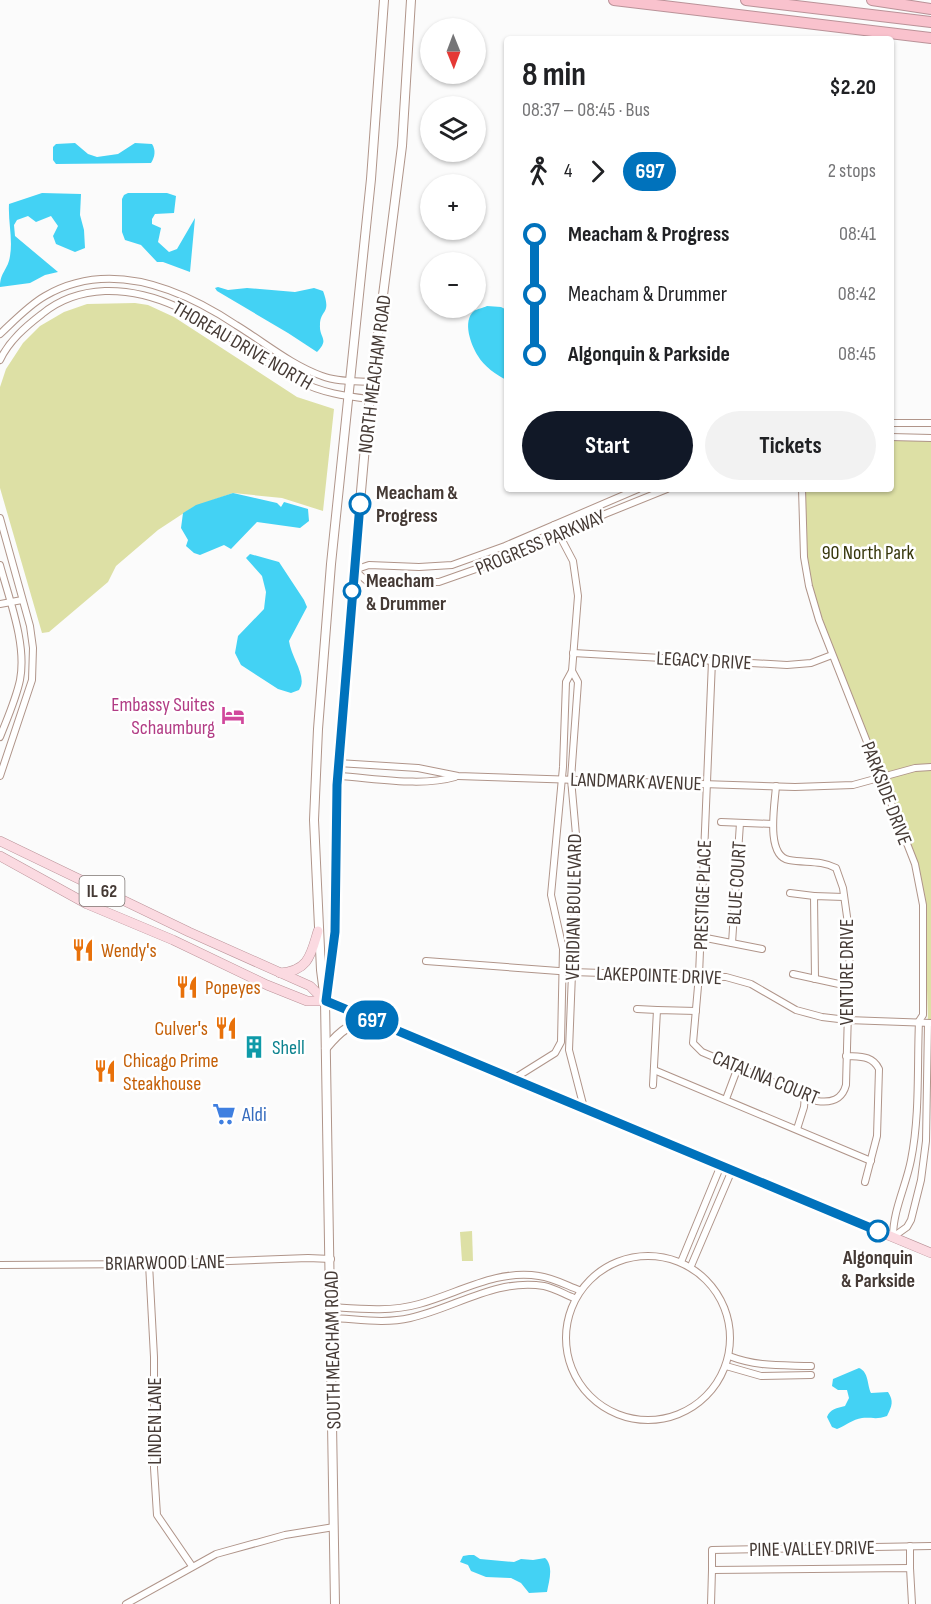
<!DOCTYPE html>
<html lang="en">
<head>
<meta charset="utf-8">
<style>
  :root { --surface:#fff; --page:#f2f2f2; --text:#202124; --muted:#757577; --accent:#111827 }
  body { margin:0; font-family:"Sofia Sans Condensed",sans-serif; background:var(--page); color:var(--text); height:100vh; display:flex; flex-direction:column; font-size:22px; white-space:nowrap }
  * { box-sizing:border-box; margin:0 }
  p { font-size:20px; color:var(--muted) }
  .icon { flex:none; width:33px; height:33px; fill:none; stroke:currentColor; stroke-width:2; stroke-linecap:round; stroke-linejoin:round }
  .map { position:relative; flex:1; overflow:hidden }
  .drawer { position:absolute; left:504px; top:36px; width:390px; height:456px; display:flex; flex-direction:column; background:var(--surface); border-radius:6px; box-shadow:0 2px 4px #0004 }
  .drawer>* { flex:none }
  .badge { padding:0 12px; border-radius:20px; font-size:21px; line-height:39px }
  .needle { width:39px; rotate:179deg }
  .controls { position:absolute; left:420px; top:18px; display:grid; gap:12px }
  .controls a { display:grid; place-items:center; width:66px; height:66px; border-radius:50%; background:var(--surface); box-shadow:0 2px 4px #0004; font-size:30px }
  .map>.badge { position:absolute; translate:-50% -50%; box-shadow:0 0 0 3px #fff }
  .legs { display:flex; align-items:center; gap:9px; height:66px; padding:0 18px; font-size:20px }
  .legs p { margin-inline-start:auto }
  .overview { display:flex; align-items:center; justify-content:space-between; height:102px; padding:0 18px }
  h1 { font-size:33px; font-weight:700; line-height:45px }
  .cta { display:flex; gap:12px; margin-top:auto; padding:12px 18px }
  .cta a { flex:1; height:69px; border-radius:36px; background:var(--accent); color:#fff; font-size:24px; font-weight:700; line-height:69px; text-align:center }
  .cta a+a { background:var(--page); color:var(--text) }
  ul { padding:0 18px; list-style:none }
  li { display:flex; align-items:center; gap:21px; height:60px; font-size:22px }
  li i { display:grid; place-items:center; width:9px; height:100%; margin:0 8px; background:currentColor }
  li i::after { content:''; width:15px; height:15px; margin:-8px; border:4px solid; border-radius:50%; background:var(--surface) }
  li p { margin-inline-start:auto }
  li:first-child i { background:linear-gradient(#0000 50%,currentColor 0) }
  li:last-child i { background:linear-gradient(currentColor 50%,#0000 0) }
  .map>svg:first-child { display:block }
  .green { fill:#dde0a5 }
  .water { fill:#43d2f4 }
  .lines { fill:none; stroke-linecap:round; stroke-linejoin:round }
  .stream { stroke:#43d2f4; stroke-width:2 }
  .minor-casing { stroke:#b0958a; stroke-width:8 }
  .secondary-casing { stroke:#b0958a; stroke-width:10 }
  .primary-casing { stroke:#ba9298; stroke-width:10 }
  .motorway-casing { stroke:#ba9298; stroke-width:12 }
  .minor { stroke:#fff; stroke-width:6 }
  .secondary { stroke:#fff; stroke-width:8 }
  .primary { stroke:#fbdae1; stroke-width:9 }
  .motorway { stroke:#f9c2cd; stroke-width:10 }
  .line-1-casing { stroke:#fff; stroke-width:14 }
  .line-1 { stroke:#0072bc; stroke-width:9 }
  .stop-1-dot { fill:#fff; stroke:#0072bc; stroke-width:3 }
  .labels { text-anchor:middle; stroke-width:5; stroke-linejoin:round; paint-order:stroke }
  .shield { fill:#fff; stroke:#7d7572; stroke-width:1.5 }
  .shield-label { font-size:18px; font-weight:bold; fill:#453a35 }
  .street-label { font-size:20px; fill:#453a35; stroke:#fff }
  .stop-label { font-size:20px; font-weight:bold; fill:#453a35; stroke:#fff; text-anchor:start }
  .park-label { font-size:20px; fill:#37370b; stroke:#fff }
  .hotel-label { font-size:20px; fill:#b23c85; stroke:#fff; text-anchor:end }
  .food-label { font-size:20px; fill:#c56008; stroke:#fff; text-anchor:start }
  .culture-label { font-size:20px; fill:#0d838f; stroke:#fff; text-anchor:start }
  .shop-label { font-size:20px; fill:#366cbe; stroke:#fff; text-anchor:start }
</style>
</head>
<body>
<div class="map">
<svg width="931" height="1604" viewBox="0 0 931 1604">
  <rect width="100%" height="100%" fill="#fbfbfb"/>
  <g class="green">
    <polygon points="135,303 148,305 174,317 297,397 334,409 323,511 282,498 233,493 193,507 158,530 116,566 108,582 49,632 42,633 0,488 0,387 6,369 23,343 40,326 64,312 87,304"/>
    <polygon points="891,437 931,438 931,1023 928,1023 925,924 919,883 809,586 802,489 891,489"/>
    <polygon points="472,1231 473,1261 462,1261 460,1232"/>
  </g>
  <g class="water">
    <path d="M75 143 88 154 97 157 118 154 135 143 152 144C156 150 155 157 151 163L56 164 53 160V147L56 144Z"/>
    <path d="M42 193 81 194 80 215 84 230 85 248 75 252 56 244 53 236 58 226 51 216 36 222 28 216 17 220 14 225 15 236 58 272 45 275 30 283 0 287C0 272 8 270 10 256 13 239 8 222 9 204Z"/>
    <polygon points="128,193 167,193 176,196 174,213 155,214 152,219 152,224 161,228 158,242 169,252 177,249 195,218 190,272 163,262 157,262 141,245 125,240 122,232 122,199 124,195"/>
    <path d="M218 287 228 290 247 288 295 292 314 288 323 291C332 315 320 309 320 325 319 338 330 339 317 352L288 333 217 291 215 288Z"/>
    <path d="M487 306 501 307 507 310V380C497 376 483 365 478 356 471 345 462 321 474 311 477 309 483 308 487 306Z"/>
    <polygon points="233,493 277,503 281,507 284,502 308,509 309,521 300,528 257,522 231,549 224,545 200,555 194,553 186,546 188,540 181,528 183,513 196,505"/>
    <path d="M250 554 279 562 304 600 307 607 289 641C291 656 305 674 301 686L299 690 291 693 278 689 241 665 235 653 238 636 264 609 266 592 262 576 246 558Z"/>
    <path d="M859 1368C869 1372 867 1385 871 1393L888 1392C894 1401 892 1406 887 1416 876 1420 872 1417 862 1418 853 1419 845 1426 837 1429L832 1427 827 1417C830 1409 837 1408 845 1406L849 1398 847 1390H838L832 1386 833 1379Z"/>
    <path d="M469 1555H474L480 1559 514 1562 521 1559 533 1560 545 1558C554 1566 549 1581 547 1592L529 1593 521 1583 511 1578 486 1577 471 1571 468 1565 460 1562 463 1556Z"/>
  </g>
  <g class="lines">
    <polyline class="stream" points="567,39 584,39"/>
    <g class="minor-casing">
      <g id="minor">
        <path d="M0 334C14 321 29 305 45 296 109 259 180 288 236 325 264 342 291 365 322 376 337 382 355 381 371 382"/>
        <path d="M0 360C9 341 25 327 42 314 60 299 82 292 105 291 182 289 235 348 299 381 322 393 345 396 369 399"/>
        <polyline points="891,423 931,423"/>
        <polyline points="891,437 931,438"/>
        <path d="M802 489 804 557 809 586 819 620 906 841 915 864 923 905V1015L919 1021C917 1067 920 1115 911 1160 906 1186 893 1210 893 1237"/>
        <polyline points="0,518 30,626 33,648 32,680 0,776"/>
        <path d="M0 565C9 599 27 644 20 680 16 699 7 719 0 737"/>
        <polyline points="354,570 368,582 439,582 510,557 605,514 667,489"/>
        <polyline points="354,570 369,565 419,567 452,565 505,546 638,489"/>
        <polyline points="0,604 22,600"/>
        <polyline points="573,653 787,665 811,663 832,655"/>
        <path d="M712 661 699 975 693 1043 702 1052 817 1101C831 1103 842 1100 846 1085L850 938 843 888 836 868C821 860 806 863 789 860 765 856 775 803 776 786"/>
        <polyline points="572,671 578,682 571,779 577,846 569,1050 584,1108"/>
        <polyline points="338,763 418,768 458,776 795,787 853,785 915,768 931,767"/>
        <path d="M338 776C374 778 421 787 455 777"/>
        <polyline points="721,822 773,824"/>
        <polyline points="790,893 814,896"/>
        <polyline points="701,937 762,949"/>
        <polyline points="732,943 740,823"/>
        <polyline points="426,961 572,972 726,977 751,984 796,1010 822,1017 847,1020 931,1023"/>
        <polyline points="793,974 848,986"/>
        <polyline points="815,979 814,896 844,897"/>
        <polyline points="637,1009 657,1010"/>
        <path d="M846 1056C860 1057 872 1055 879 1069L877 1136 865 1182"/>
        <polyline points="654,1070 871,1161"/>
        <polyline points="515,1078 555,1053 561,1042 563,949 551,895 563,767 566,682 572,671 578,596 573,561 554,525"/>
        <polyline points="653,1085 657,1010 696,1011"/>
        <polyline points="726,1099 738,1067"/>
        <polyline points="797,1129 804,1107 805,1095"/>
        <polyline points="893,1237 907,1227 911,1220 921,1180 926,1141 928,1023"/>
        <circle cx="648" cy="1338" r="82"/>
        <polyline points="681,1262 721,1165"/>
        <polyline points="149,1264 154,1357 154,1468 157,1515 192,1566"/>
        <polyline points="0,1265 149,1264 308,1258 331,1259"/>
        <polyline points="691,1266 732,1170"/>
        <path d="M331 1307C361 1309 391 1312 419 1304 459 1293 497 1269 539 1276 553 1278 566 1285 579 1290"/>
        <path d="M332 1318C357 1319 385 1324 410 1318 455 1308 496 1278 544 1286 554 1288 564 1294 574 1298"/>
        <path d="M729 1356C758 1367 780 1365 811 1366"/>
        <polyline points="726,1366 761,1376 811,1375"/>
        <polyline points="910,1568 910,1546"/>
        <polyline points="712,1570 712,1550 931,1546"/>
        <polyline points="126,1604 216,1554 285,1535 334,1527"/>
        <polyline points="711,1604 712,1570 910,1568 912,1604"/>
      </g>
    </g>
    <g class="secondary-casing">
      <g id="secondary">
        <polyline points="327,991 335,932 337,785 354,570 368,413 402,146 411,0"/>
        <path d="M326 1048C341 1030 349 1023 373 1022"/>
        <polyline points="335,1604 325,1001 321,970 314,820 318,729 331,564 371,179 384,0"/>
      </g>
    </g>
    <g class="primary-casing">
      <g id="primary">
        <polyline points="0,841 189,932 310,986 325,1001 931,1253"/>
        <polyline points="0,856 87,904 173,940 267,985 307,1001 325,1001"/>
        <path d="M280 973C309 971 311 954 318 931"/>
      </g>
    </g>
    <g class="motorway-casing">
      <g id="motorway">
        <polyline points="614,0 931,38"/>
        <polyline points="746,0 931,22"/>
        <polyline points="872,0 931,9"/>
      </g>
    </g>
    <use href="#minor" class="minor"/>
    <use href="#secondary" class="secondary"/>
    <use href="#primary" class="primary"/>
    <use href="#motorway" class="motorway"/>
  </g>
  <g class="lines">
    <g class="line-1-casing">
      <polyline id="line-1" points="360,504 337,785 335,932 326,1001 878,1231"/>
    </g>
    <use href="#line-1" class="line-1"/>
  </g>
  <defs>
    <g id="hotel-bare" transform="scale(1.8)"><path d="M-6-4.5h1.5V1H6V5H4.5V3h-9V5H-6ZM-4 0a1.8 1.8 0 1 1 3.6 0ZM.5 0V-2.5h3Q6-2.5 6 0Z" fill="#d1479c" stroke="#fff" stroke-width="2.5" paint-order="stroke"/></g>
    <g id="restaurant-bare" transform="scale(1.8)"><path d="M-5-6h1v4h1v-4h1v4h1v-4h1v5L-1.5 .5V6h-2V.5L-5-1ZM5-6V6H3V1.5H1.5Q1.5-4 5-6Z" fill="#e8710a" stroke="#fff" stroke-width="2.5" paint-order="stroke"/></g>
    <g id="building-bare" transform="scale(1.8)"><path d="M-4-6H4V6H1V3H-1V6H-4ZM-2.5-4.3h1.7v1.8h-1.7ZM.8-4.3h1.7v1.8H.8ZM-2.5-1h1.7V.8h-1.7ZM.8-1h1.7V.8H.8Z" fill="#0f9aa8" stroke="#fff" stroke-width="2.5" paint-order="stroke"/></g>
    <g id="supermarket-bare" transform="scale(1.8)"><path d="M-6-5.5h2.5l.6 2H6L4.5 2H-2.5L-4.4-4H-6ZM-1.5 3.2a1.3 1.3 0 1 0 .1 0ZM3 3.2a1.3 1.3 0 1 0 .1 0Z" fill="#3f7fe0" stroke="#fff" stroke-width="2.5" paint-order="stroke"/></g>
  </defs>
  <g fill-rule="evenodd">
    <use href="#hotel-bare" x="233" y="715"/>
    <use href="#restaurant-bare" x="83" y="950"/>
    <use href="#restaurant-bare" x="187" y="987"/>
    <use href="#restaurant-bare" x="226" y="1028"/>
    <use href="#building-bare" x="254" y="1047"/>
    <use href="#restaurant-bare" x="105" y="1071"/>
    <use href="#supermarket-bare" x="224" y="1114"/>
  </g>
  <g class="stop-1-dot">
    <circle cx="360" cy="504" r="10"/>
    <circle cx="352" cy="591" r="8"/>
    <circle cx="878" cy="1231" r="10"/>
  </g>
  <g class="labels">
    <rect class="shield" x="79.5" y="876" width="45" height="30" rx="4.5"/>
    <g class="shield-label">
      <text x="102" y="897">IL 62</text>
    </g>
    <g class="street-label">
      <text transform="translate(243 345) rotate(30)" y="7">THOREAU DRIVE NORTH</text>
      <text transform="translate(374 374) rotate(-83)" y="7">NORTH MEACHAM ROAD</text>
      <text transform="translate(540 542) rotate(-23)" y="7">PROGRESS PARKWAY</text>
      <text transform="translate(704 660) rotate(3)" y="7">LEGACY DRIVE</text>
      <text transform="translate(636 781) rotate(2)" y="7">LANDMARK AVENUE</text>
      <text transform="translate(887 793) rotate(69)" y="7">PARKSIDE DRIVE</text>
      <text transform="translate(736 883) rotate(-86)" y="7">BLUE COURT</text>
      <text transform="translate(702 895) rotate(-88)" y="7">PRESTIGE PLACE</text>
      <text transform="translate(573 907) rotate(-89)" y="7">VERIDIAN BOULEVARD</text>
      <text transform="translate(846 972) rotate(-90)" y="7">VENTURE DRIVE</text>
      <text transform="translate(659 975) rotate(2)" y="7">LAKEPOINTE DRIVE</text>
      <text transform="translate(766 1077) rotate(22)" y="7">CATALINA COURT</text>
      <text transform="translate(165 1262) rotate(-1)" y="7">BRIARWOOD LANE</text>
      <text transform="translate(332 1350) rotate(-91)" y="7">SOUTH MEACHAM ROAD</text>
      <text transform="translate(154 1421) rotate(-90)" y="7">LINDEN LANE</text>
      <text transform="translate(812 1548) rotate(-1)" y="7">PINE VALLEY DRIVE</text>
    </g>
    <g class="stop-label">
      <text x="376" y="499">Meacham &amp;<tspan x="376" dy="23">Progress</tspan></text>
      <text x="366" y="587">Meacham<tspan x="366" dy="23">&amp; Drummer</tspan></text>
      <text x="878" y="1264" text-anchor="middle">Algonquin<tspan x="878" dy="23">&amp; Parkside</tspan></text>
    </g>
    <g class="park-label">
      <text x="868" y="559">90 North Park</text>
    </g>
    <g class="hotel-label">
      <text x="215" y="711">Embassy Suites<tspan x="215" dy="23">Schaumburg</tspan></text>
    </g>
    <g class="food-label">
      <text x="101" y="957">Wendy's</text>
      <text x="205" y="994">Popeyes</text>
      <text x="208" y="1035" text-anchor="end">Culver's</text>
      <text x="123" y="1067">Chicago Prime<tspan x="123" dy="23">Steakhouse</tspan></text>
    </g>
    <g class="culture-label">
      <text x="272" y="1054">Shell</text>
    </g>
    <g class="shop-label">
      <text x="242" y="1121">Aldi</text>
    </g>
  </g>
</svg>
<div class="controls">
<a><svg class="needle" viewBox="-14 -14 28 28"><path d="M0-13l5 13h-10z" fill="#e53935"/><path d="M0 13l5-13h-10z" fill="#757577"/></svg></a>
<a><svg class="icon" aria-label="layers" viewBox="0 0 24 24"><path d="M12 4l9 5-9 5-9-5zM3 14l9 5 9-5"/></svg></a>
<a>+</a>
<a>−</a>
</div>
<b class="badge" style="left:372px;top:1020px;background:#0072bc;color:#fff">697</b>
<section class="drawer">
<div class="overview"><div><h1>8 min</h1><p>08:37 – 08:45 · Bus</p></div><b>$2.20</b></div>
<div class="legs"><svg class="icon" aria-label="walk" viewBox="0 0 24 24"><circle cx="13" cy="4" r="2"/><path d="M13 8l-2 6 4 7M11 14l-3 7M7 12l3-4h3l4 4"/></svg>4<svg class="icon" aria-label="forward" viewBox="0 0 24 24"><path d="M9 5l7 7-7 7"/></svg><b class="badge" style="background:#0072bc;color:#fff">697</b><p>2 stops</p></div>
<ul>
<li><i style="color:#0072bc"></i><b>Meacham &amp; Progress</b><p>08:41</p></li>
<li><i style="color:#0072bc"></i><span>Meacham &amp; Drummer</span><p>08:42</p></li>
<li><i style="color:#0072bc"></i><b>Algonquin &amp; Parkside</b><p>08:45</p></li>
</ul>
<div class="cta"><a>Start</a><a>Tickets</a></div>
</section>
</div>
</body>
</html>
